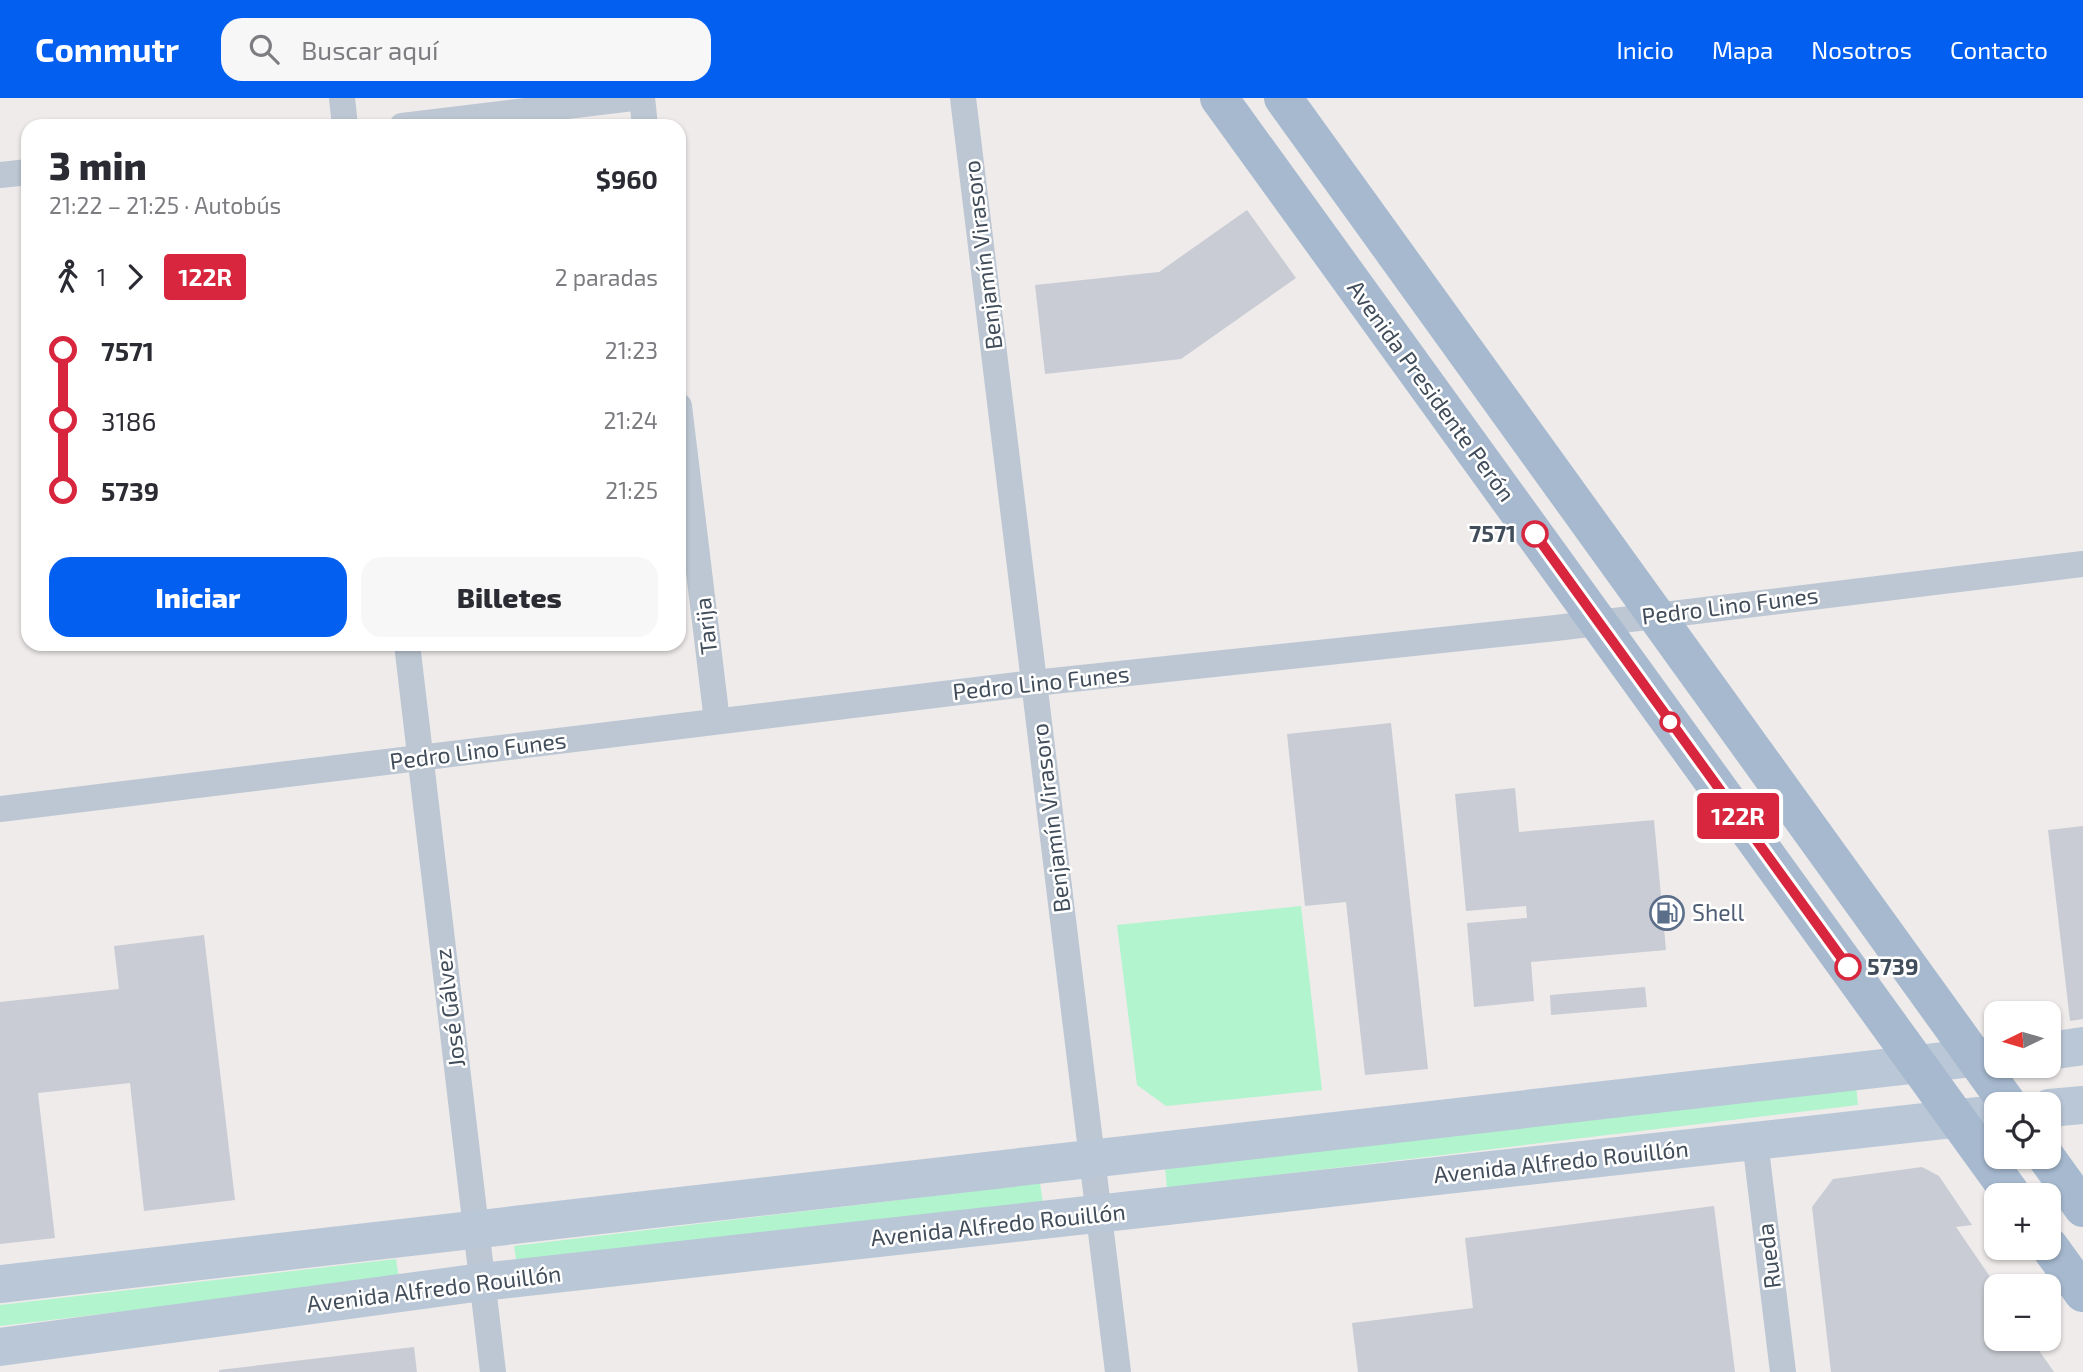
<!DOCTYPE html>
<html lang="es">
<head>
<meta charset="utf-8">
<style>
  :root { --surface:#fff; --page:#f7f7f7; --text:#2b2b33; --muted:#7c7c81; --accent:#035ff0 }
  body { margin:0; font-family:"Exo 2",sans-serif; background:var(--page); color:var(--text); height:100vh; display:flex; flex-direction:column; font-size:26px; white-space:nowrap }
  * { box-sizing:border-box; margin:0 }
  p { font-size:23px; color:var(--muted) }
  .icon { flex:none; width:38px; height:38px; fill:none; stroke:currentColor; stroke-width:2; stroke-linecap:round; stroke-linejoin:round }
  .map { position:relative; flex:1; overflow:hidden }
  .side { position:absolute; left:21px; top:21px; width:665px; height:532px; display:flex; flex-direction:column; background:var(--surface); border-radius:21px; box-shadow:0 2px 5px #0004 }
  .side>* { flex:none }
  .badge { padding:0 14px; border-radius:5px; font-size:24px; line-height:46px }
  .needle { width:46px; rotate:265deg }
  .fabs { position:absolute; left:1984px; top:903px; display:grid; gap:14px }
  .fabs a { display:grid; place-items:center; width:77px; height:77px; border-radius:14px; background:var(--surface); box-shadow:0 2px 5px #0004; font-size:35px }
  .map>.badge { position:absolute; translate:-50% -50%; box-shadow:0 0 0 4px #fff }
  .legs { display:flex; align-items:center; gap:10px; height:77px; padding:0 28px; font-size:23px }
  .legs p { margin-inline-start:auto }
  .overview { display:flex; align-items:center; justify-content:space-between; height:119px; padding:0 28px }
  h1 { font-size:38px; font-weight:800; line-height:52px }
  .button { display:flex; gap:14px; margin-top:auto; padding:14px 28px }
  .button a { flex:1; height:80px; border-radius:21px; background:var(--accent); color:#fff; font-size:28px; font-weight:800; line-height:80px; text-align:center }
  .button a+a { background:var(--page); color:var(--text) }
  ul { padding:0 28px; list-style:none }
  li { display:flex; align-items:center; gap:24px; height:70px; font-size:26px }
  li i { display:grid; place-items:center; width:10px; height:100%; margin:0 9px; background:currentColor }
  li i::after { content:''; width:18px; height:18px; margin:-9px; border:5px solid; border-radius:50%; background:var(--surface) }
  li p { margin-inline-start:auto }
  li:first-child i { background:linear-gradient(#0000 50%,currentColor 0) }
  li:last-child i { background:linear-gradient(currentColor 50%,#0000 0) }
  header { display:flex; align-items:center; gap:42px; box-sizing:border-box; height:98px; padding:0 35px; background:var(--accent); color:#fff }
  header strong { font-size:33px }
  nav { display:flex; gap:38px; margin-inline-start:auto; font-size:24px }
  .search { width:490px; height:63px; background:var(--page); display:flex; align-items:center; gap:18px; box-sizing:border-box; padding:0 24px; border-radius:21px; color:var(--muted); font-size:26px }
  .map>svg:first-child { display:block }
  .green { fill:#b1f4ce }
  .building { fill:#c9ccd4 }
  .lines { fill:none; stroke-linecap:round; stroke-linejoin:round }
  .street { stroke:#bcc7d3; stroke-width:26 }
  .secondary { stroke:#bac7d7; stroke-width:38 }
  .primary { stroke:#a6b9cf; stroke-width:38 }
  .line-1-casing { stroke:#fff; stroke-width:16 }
  .line-1 { stroke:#d7263d; stroke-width:10 }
  .stop-1-dot { fill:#fff; stroke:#d7263d; stroke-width:3.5 }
  .labels { text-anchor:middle; stroke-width:5; stroke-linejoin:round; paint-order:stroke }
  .street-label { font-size:23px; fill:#414d5a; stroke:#fff }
  .stop-label { font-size:23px; font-weight:bold; fill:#414d5a; stroke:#fff; text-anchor:end }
  .service-label { font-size:23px; fill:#4e5e75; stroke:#fff; text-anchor:start }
</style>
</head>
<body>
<header>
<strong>Commutr</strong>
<div class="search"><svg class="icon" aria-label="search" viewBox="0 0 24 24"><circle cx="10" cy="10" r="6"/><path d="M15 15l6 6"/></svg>Buscar aquí</div>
<nav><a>Inicio</a><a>Mapa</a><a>Nosotros</a><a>Contacto</a></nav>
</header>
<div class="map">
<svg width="2083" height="1274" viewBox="0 0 2083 1274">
  <rect width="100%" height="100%" fill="#eeebea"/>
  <g class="green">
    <polygon points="1301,808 1322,992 1166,1008 1137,987 1117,827"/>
    <polygon points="1856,987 1858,1007 1167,1090 1165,1069"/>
    <polygon points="1040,1085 1043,1106 517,1168 514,1148"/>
    <polygon points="396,1161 399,1181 0,1228 0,1207"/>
  </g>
  <g class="building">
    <polygon points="1247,112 1296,180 1181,261 1045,276 1035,187 1159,174"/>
    <polygon points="1391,625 1428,971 1365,977 1346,804 1305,808 1287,636"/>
    <polygon points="1515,690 1519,734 1654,722 1666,852 1531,864 1534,903 1474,909 1467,825 1527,820 1526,808 1466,813 1455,696"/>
    <polygon points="2083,728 2083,921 2070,923 2048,732"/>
    <polygon points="204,837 235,1102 144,1113 130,985 38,995 55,1140 0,1146 0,904 119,891 114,848"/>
    <polygon points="1645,889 1647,909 1551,917 1550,897"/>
    <polygon points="1922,1069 1939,1078 1972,1127 1956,1129 1997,1189 1997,1241 2031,1241 2054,1274 1831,1274 1812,1109 1833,1081"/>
    <polygon points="1714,1108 1735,1274 1358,1274 1352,1225 1473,1210 1465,1140"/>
    <polygon points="414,1249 417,1274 219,1274 219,1272"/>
  </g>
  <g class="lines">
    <g class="street">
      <polyline points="342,0 345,28"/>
      <polyline points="642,0 645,28"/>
      <polyline points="963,0 1118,1274"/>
      <polyline points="402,28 633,0"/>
      <polyline points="0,77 28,74"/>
      <polyline points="679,308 717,623"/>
      <polyline points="407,546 493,1274"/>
      <polyline points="0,711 1034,585 1556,530 2083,466"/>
      <polyline points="1755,1043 1783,1274"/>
    </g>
    <g class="secondary">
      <polyline points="2049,953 2083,948"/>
      <polyline points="2049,1010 2083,1007"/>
      <polyline points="0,1186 1997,957"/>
      <polyline points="0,1249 482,1184 1997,1016"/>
    </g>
    <g class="primary">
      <polyline points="1219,0 2012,1097"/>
      <polyline points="1283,0 2008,1006"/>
      <polyline points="2046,1059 2083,1110"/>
      <polyline points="2049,1148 2083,1195"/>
    </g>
  </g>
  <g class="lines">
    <g class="line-1-casing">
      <polyline id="line-1" points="1535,436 1848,869"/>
    </g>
    <use href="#line-1" class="line-1"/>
  </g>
  <defs>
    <g id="fuel-ring" transform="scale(1.75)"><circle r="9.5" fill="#fff" stroke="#5c6f8a" stroke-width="1.5"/><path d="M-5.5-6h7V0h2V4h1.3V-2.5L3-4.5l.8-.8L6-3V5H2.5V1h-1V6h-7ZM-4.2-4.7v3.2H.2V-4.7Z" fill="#5c6f8a"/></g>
  </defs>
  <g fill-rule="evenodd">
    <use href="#fuel-ring" x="1667" y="815"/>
  </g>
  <g class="stop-1-dot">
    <circle cx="1535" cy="436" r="12"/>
    <circle cx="1670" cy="624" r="9"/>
    <circle cx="1848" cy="869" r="12"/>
  </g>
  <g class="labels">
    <g class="street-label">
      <text transform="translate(983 157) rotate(-97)" y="8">Benjamín Virasoro</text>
      <text transform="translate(1431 293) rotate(54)" y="8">Avenida Presidente Perón</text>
      <text transform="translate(1730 508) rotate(-7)" y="8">Pedro Lino Funes</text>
      <text transform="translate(706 528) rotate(-97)" y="8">Tarija</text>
      <text transform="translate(1041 585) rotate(-6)" y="8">Pedro Lino Funes</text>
      <text transform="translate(478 653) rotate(-7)" y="8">Pedro Lino Funes</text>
      <text transform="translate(1051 720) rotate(-97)" y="8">Benjamín Virasoro</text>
      <text transform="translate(450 910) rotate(-97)" y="8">José Gálvez</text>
      <text transform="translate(1561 1064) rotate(-6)" y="8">Avenida Alfredo Rouillón</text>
      <text transform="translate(998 1127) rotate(-6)" y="8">Avenida Alfredo Rouillón</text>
      <text transform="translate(1769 1158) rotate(-97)" y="8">Rueda</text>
      <text transform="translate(434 1191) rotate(-7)" y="8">Avenida Alfredo Rouillón</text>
    </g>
    <g class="stop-label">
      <text x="1516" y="444">7571</text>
      <text x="1867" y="877" text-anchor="start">5739</text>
    </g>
    <g class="service-label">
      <text x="1692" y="823">Shell</text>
    </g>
  </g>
</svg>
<div class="fabs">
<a><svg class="needle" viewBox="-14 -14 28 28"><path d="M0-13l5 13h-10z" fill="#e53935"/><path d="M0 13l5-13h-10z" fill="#7c7c81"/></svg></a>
<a><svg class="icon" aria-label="locate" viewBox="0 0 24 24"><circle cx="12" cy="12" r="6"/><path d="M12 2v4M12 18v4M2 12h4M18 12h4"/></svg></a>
<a>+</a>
<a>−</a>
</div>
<b class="badge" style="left:1738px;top:718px;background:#d7263d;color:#fff">122R</b>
<section class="side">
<div class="overview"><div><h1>3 min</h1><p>21:22 – 21:25 · Autobús</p></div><b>$960</b></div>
<div class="legs"><svg class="icon" aria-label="walk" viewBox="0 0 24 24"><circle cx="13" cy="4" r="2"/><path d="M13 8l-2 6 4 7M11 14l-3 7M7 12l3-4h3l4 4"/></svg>1<svg class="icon" aria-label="forward" viewBox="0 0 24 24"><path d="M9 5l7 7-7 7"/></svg><b class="badge" style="background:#d7263d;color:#fff">122R</b><p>2 paradas</p></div>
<ul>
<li><i style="color:#d7263d"></i><b>7571</b><p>21:23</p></li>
<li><i style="color:#d7263d"></i><span>3186</span><p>21:24</p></li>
<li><i style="color:#d7263d"></i><b>5739</b><p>21:25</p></li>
</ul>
<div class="button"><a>Iniciar</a><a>Billetes</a></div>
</section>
</div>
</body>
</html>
